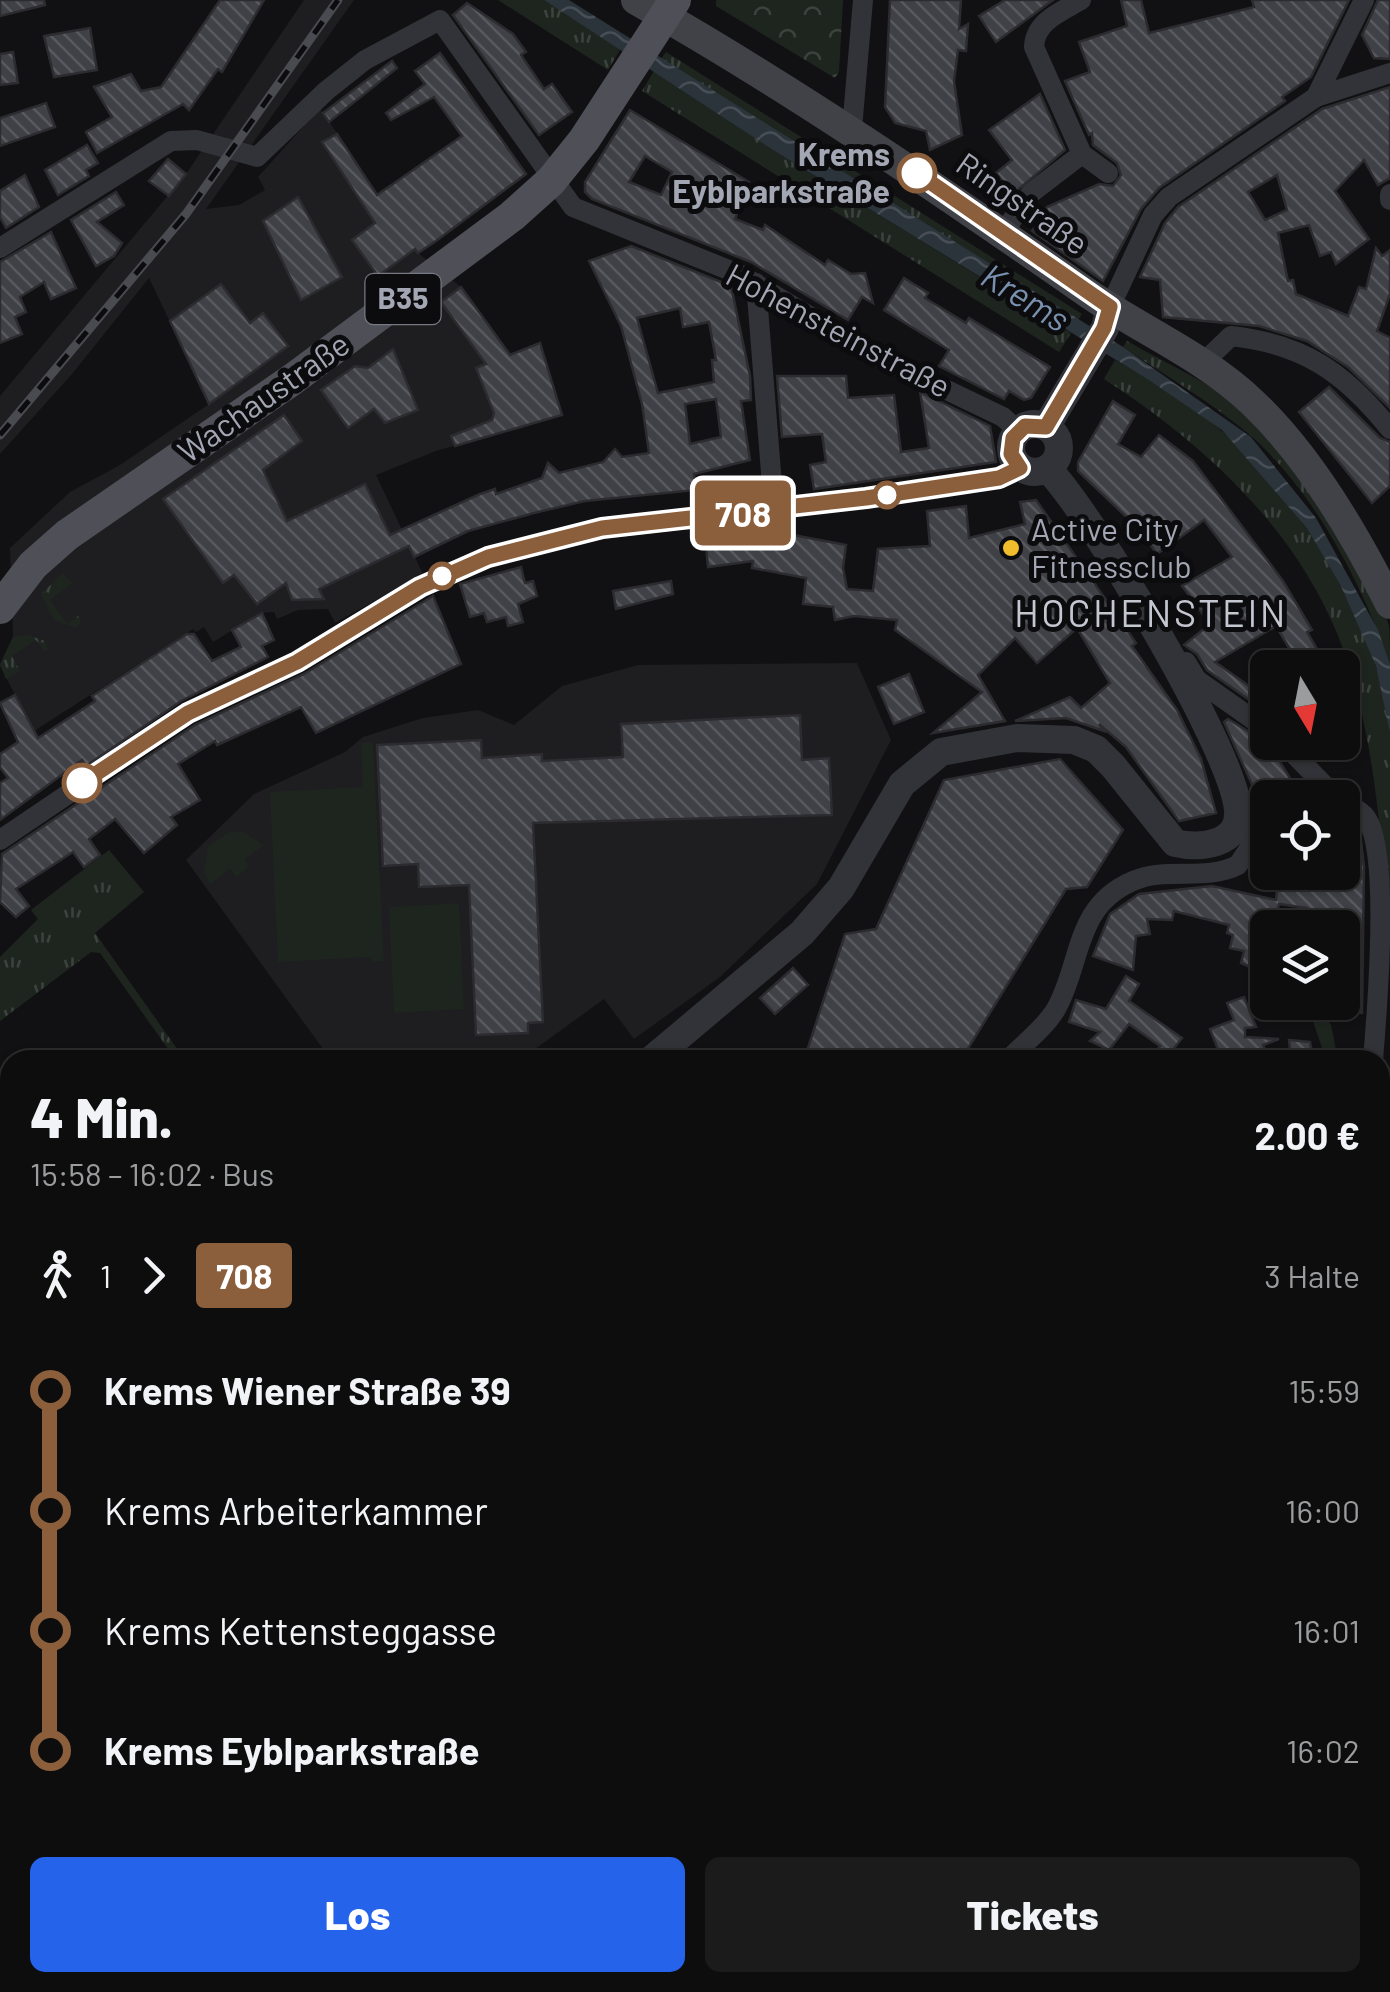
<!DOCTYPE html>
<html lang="de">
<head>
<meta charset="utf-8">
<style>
  :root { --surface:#0d0d0e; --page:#1b1b1c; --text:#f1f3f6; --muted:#9a9c9e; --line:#2d2d2e; --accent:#2563eb }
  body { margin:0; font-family:Barlow,sans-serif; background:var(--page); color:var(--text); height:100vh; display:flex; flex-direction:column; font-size:38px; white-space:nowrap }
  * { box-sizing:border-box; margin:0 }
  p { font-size:32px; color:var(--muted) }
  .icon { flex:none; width:55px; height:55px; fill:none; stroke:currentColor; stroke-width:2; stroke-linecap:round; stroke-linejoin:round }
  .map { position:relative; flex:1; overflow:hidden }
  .drawer { position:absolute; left:0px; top:1050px; width:1390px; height:942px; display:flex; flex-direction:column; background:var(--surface); border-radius:30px 30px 0 0; box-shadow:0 2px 8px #0004,0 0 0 2px var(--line) }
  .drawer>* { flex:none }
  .badge { padding:0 20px; border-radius:8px; font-size:35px; line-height:65px }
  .needle { width:65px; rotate:170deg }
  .tools { position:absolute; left:1250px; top:650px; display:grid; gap:20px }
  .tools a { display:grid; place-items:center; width:110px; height:110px; border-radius:15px; background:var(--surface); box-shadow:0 2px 8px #0004,0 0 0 2px var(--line); font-size:50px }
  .map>.badge { position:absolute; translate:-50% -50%; box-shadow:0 0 0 5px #fff }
  .legs { display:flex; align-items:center; gap:15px; height:110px; padding:0 30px; font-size:32px }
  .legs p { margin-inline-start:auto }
  .head { display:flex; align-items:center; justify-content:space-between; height:170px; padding:0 30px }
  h1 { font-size:55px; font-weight:800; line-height:75px }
  .button { display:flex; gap:20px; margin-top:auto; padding:20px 30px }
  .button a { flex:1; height:115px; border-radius:15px; background:var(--accent); color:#fff; font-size:40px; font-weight:800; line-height:115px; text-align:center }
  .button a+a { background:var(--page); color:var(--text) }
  ul { padding:0 30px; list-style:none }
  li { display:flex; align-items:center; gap:35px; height:120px; font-size:38px }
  li i { display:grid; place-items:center; width:15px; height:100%; margin:0 12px; background:currentColor }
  li i::after { content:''; width:25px; height:25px; margin:-12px; border:8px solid; border-radius:50%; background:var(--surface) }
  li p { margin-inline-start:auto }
  li:first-child i { background:linear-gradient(#0000 50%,currentColor 0) }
  li:last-child i { background:linear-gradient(currentColor 50%,#0000 0) }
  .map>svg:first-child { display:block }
  .built { fill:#1e1d20 }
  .grass { fill:url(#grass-tufts) }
  .park { fill:url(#park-crowns) }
  .pitch { fill:#1e251f }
  .water { fill:url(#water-waves) }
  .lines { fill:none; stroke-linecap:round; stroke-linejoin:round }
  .stream { stroke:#2b333b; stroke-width:5 }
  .building { fill:url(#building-back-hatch); stroke:#2c2b2f; stroke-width:2.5; fill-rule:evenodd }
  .minor { stroke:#323338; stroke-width:20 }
  .tertiary { stroke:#323338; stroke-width:28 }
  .secondary { stroke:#404248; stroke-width:30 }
  .primary { stroke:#4e4f57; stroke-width:32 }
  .rail-casing { stroke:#494b51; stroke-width:9 }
  .rail { stroke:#0c0c0e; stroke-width:5; stroke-dasharray:15; stroke-linecap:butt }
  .line-1-casing { stroke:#fff; stroke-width:22 }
  .line-1 { stroke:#8b5e3c; stroke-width:15 }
  .stop-1-dot { fill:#fff; stroke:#8b5e3c; stroke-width:5 }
  .poi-dot { fill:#f0be2c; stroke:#0c0c0e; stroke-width:4 }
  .labels { text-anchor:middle; stroke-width:10; stroke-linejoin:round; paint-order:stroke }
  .shield { fill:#0c0c0e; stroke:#767882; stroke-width:2.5 }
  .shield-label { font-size:30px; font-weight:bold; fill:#a3a6b3 }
  .stop-label { font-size:32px; font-weight:bold; fill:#a3a6b3; stroke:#0c0c0e; text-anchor:end }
  .street-label { font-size:32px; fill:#a3a6b3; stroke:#0c0c0e }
  .poi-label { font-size:32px; fill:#a3a6b3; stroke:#0c0c0e; text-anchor:start }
  .water-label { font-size:35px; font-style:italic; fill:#7991af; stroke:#0c0c0e }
  .quarter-label { font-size:38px; letter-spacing:2.5px; fill:#c4c6d0; stroke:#0c0c0e }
</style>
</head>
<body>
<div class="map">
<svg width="1390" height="1992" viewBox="0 0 1390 1992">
  <defs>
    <pattern id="grass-tufts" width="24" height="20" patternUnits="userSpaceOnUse" patternTransform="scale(2.5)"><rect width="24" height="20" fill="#1e251f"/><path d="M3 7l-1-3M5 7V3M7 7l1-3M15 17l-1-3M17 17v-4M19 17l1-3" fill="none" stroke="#3c423d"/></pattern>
    <pattern id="park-crowns" width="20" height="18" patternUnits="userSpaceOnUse" patternTransform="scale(2.5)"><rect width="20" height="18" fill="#1e251f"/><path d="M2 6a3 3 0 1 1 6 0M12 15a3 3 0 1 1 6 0" fill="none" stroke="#3c423d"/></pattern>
    <pattern id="water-waves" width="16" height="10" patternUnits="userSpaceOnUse" patternTransform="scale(2.5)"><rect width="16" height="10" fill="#2b333b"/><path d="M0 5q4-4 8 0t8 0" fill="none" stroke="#474e55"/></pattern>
    <pattern id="building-back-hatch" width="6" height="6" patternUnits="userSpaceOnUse" patternTransform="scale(2.5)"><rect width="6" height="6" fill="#404146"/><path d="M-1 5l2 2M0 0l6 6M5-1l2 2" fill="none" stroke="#58595e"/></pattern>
  </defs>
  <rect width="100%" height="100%" fill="#111113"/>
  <g class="built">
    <polygon points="304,0 354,0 206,209 239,205 265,190 258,177 320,108 418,253 461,287 510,354 540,343 562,415 436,451 376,475 423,574 335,623 328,609 298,610 277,619 274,612 261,613 213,642 204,627 196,632 193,629 34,731 0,666 13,636 10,548 70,492 120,465 209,404 149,278 72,374 0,454 0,396 186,174"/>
    <polygon points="857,663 891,740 817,884 720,977 634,1039 604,999 520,1060 331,1060 186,860 254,794 345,752 363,737 423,718 478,710 514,725 562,686 638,665"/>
  </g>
  <g class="grass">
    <polygon points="498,0 544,0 621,48 608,70"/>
    <polygon points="666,52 1082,314 1078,320 661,59"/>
    <polygon points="655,69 773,150 1071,333 1059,352 642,91"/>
    <path d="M1127 341C1165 363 1211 383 1245 411 1279 440 1377 583 1389 626 1390 637 1390 652 1390 664 1362 584 1315 492 1250 435 1211 402 1165 375 1123 347Z"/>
    <path d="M1115 360C1152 381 1191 403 1223 432 1307 504 1378 623 1390 734 1390 799 1390 868 1390 933 1380 834 1375 726 1337 633 1291 523 1201 442 1104 379Z"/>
    <polygon points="63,573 72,583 50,600 67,624 78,616 81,621 76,628 54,620 41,594"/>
    <polygon points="28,635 45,641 48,649 44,651 36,640 12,656 20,671 6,679 0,664 13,637"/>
    <polygon points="109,850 144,892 95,933 185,1060 176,1060 100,953 91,952 0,1021 0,957 38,919 31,910"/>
    <polygon points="1307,1003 1316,1003 1331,1025 1338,1060 1326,1060"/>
    <polygon points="1380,1445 1390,1455 1390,1611 1380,1601"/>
  </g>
  <polygon class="park" points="716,0 843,0 839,72 835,78 716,6"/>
  <g class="pitch">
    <polygon points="373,742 384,961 372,962 371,957 278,962 270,792 363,787 361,743"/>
    <polygon points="242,831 264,845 245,859 249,867 236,877 230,869 210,884 204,872 208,847 229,832"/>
    <polygon points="459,903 464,1009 394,1013 389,907"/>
  </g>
  <polygon class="water" points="544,0 569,0 1123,347 1251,437 1316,518 1378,630 1390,664 1390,733 1376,666 1341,586 1307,528 1222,430 1149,380 773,150"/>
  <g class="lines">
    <polyline class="stream" points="0,1122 10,1134"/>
  </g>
  <g class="building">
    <polygon points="0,0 44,0 45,5 0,16"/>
    <polygon points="220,0 264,0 222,72 218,69 189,110 183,104 97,153 86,132 112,117 94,87 131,74 141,91 161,87"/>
    <polygon points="890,0 961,0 959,29 968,24 966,51 958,50 954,81 962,135 930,150 926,131 895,123 885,107"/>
    <polygon points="1005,0 1053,0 996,42 979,16"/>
    <polygon points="1121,0 1141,0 1149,33 1254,7 1252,0 1349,0 1311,77 1282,97 1285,101 1159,188 1141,209 1103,281 1032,231 1047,207 1099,184 1113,186 1121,175 1117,163 1093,145 1092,133 1089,135 1065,81 1090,72 1079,42 1127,26"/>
    <polygon points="1378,0 1390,0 1390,59 1374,58 1362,35"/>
    <polygon points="467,3 513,34 526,52 521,55 544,89 552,84 572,112 539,135 453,15"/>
    <polygon points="90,28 97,70 54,77 44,36"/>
    <polygon points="13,52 18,83 0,85 0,54"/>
    <polygon points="440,53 526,174 436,241 418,253 415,249 378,276 352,240 375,223 322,142 337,134 377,195 462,136 434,97 391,120 386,113 425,84 415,71"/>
    <polygon points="392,61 397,68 329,122 323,113"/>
    <path d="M1390 87V178L1378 185 1364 160 1335 191 1369 239 1336 264 1331 252 1320 256 1309 225 1278 233 1288 281 1293 280 1296 294 1348 316 1359 287 1366 289 1376 248 1382 256 1390 250V294L1377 331 1390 338V408L1348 367 1307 341 1259 326 1163 317 1160 280 1140 277 1165 223 1178 207 1322 109ZM1277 175 1287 210 1265 220 1248 192Z"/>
    <polygon points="1040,94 1065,150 1013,194 996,173 1012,160 989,130"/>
    <polygon points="46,103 55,127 0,146 0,118"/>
    <path d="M630 110 749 182 735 219 763 230 765 225 825 265 828 260 851 274 865 273 873 303 862 297 848 320 751 262 592 199 585 192V182ZM645 156 672 172 661 195 629 182Z"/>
    <polygon points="87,145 98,163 86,170 89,176 58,195 45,170"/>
    <polygon points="168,159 186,174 169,196 149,181"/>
    <polygon points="25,175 39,207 6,228 0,217 0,191"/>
    <polygon points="116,192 124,205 97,222 122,243 114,256 96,266 71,220"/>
    <polygon points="298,197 342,277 301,300 263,221"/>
    <polygon points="51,232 76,288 51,299 44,282 20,297 26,312 15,317 22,334 0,343 0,262"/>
    <path d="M631 246 731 286 750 376 751 400 741 401 750 460 694 474 696 490 585 501 534 513 468 531 414 557 409 546 319 589 324 599 292 600 286 583 257 604 234 575 223 583 163 499 284 415 302 441 263 470 287 521 365 484 390 535 480 494 495 489 496 494 542 478 548 463 559 473 603 462 615 449 622 457 649 453 642 404 621 326 589 261ZM680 308 683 327 709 322 716 360H712L714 382 658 393 637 318ZM716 399 721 437 690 444 685 404Z"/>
    <polygon points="904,278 928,293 925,298 966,323 969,318 1050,367 1031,398 1024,400 1009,391 1004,399 939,366 949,350 884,310"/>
    <polygon points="221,284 250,323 263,313 288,346 209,404 170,321"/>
    <polygon points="461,287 510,355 540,343 562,415 455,446 451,436 492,420 494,413 476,368 486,364 441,302"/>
    <polygon points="393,349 418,410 385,423 374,409 348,428 321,390 355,366 368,368"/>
    <polygon points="777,376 846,376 848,398 894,395 901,452 929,448 920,392 990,426 996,462 814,489 810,465 826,462 822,434 782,437"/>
    <polygon points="1329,387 1380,438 1390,442 1390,486 1372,503 1299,412"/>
    <polygon points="1113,401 1135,415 1118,444 1141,457 1159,435 1193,461 1283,581 1312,630 1307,632 1328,668 1301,668 1276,626 1215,662 1256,691 1258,687 1268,694 1268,713 1207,670 1197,654 1184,645 1210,624 1182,586 1232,557 1204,520 1157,554 1138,528 1078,471 1078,462"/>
    <polygon points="1036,500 1136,643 1132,646 1177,710 1201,759 1216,813 1179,821 1126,747 1099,724 1104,731 1066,718 1015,721 1070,697 1081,708 1110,683 1077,628 1037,663 1015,638 978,675 1005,721 933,733 982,692 895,630 897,620 854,616 835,620 833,607 803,604 806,578 752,568 753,561 708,567 705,534 756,528 846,545 843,568 847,589 873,591 878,549 930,546 927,511 966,506 969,538 1025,524 1020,502"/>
    <polygon points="521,567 525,583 533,581 537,596 518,604 523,622 508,626 506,617 487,622 484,613 470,617 460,584"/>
    <polygon points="671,581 673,594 616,609 613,591"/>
    <polygon points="433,596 461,664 316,733 301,707 217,745 215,741 178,764 200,800 171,817 177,825 144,853 115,819 89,839 100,855 84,867 73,852 16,889 29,906 16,917 0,902 2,854 195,725 304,674"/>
    <polygon points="262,613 274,640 262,646 268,657 181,701 86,766 82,760 0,820 0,783 8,778 0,767 0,754 18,742 0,703 15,695 38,738 95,701 92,696 187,634 194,634 212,661 241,647 232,630"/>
    <polygon points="909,674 924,712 894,724 878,687"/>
    <polygon points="800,715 802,760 829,758 832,815 533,823 543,1022 528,1023 528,1033 476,1035 469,885 419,887 418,864 383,866 377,745 481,740 482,758 542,754 542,761 623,757 621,724"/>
    <polygon points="1228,719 1269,744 1302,798 1268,798 1268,820 1224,722"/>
    <polygon points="1060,759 1123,830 1087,887 1066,889 961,1060 804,1060 845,934 876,929 944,780"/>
    <polygon points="1351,822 1361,841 1364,867 1362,1013 1342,1009 1342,928 1309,928 1307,908 1279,904 1273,928 1268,928 1263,973 1241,963 1244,951 1230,948 1233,935 1227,933 1229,925 1174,911 1172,920 1147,919 1150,934 1136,936 1133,970 1093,956 1110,914 1139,894 1212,886 1276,900 1278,872 1342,872 1342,824"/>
    <polygon points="793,968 808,985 775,1014 760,998"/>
    <polygon points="1126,976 1139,984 1129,1001 1182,1038 1172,1051 1185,1060 1150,1060 1160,1046 1129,1024 1109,1050 1090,1041 1100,1032 1069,1022 1076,1000 1106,1009"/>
    <polygon points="1244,997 1256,1027 1245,1028 1245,1037 1279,1039 1263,1045 1269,1060 1250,1060 1247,1052 1222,1060 1210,1029 1234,1020 1227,1003"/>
    <polygon points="1289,1040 1310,1042 1313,1060 1291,1060"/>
  </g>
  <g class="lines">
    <g class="minor">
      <path d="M1081 0C1061 12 1035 21 1034 47L1082 154 1108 173"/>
      <polyline points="1316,97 1364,0"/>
      <polyline points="852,129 863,0"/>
      <polyline points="1390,194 1390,200"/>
      <polyline points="1003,233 1031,193 1082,154"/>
      <polyline points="0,248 171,141 197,140 257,157 326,91 365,60 440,20 573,207 741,275 876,356 1003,417 1018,431"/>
      <polyline points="756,283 774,510"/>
      <polyline points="1110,307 1153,215 1169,197 1316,97 1390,73"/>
      <path d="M1203 363 1231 336C1304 344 1345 373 1390 429"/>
      <polyline points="1186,662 1197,680 1268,730"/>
      <polyline points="1282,742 1337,798"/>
      <path d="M1342 801C1351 806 1362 811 1367 819 1390 856 1377 1012 1373 1060"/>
      <polyline points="0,840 188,713 297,662 420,587 487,557 602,529 865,498 999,478 1021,468"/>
      <path d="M1008 1060C1023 1044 1045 1028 1056 1009 1082 963 1074 906 1133 881 1168 866 1204 882 1238 865L1252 844 1237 823"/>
      <polyline points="1380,1142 1390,1153"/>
      <polyline points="1380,1338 1390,1357"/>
      <polyline points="567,1982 569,1992"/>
      <polyline points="1356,1982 1359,1992"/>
      <polyline points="1070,1992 1092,1982"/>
    </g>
    <g class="tertiary">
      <circle cx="1035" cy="448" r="24"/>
      <polyline points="1046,427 1105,328 1110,307"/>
      <path d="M651 1060 802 933 841 888 902 784 941 752 1017 738 1074 740 1096 749 1113 766 1175 843C1200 849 1241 845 1238 810 1233 749 1093 516 1048 469"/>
      <polyline points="376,1992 378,1982"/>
    </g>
    <path class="secondary" d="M636 0C793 89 940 190 1089 294 1143 331 1205 357 1253 403 1310 457 1355 534 1390 604"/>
    <polyline class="primary" points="0,608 33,565 67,535 293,379 512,216 551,181 584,140 675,0"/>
    <g class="rail-casing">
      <polyline id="rail" points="0,435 186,214 338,0"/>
    </g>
    <use href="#rail" class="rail"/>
  </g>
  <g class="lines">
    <g class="line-1-casing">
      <polyline id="line-1" points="82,783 188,713 297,662 420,587 488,557 602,528 866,498 999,478 1020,468 1011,454 1013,438 1025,426 1046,427 1104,328 1110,307 917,173"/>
    </g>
    <use href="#line-1" class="line-1"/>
  </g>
  <g class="stop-1-dot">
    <circle cx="917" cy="173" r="18"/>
    <circle cx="887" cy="495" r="12"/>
    <circle cx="442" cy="576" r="12"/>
    <circle cx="82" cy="783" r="18"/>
  </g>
  <circle class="poi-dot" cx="1011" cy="548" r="10"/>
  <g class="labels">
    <rect class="shield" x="365.5" y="274" width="75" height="50" rx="8"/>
    <g class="shield-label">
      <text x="403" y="309">B35</text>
    </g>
    <g class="stop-label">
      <text x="890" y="166">Krems<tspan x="890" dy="37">Eyblparkstraße</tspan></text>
    </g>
    <g class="street-label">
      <text transform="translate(1022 204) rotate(35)" y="11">Ringstraße</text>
      <text transform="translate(838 331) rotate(28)" y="11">Hohensteinstraße</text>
      <text transform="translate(264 398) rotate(-35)" y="11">Wachaustraße</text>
    </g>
    <g class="poi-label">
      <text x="1031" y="541">Active City<tspan x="1031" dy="37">Fitnessclub</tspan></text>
    </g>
    <g class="water-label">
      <text transform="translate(1025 298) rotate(32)" y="12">Krems</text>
    </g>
    <g class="quarter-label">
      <text x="1151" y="627">HOCHENSTEIN</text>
    </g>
  </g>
</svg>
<div class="tools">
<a><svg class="needle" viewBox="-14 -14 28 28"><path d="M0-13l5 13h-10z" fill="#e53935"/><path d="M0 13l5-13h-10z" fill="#9a9c9e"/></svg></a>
<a><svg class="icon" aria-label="locate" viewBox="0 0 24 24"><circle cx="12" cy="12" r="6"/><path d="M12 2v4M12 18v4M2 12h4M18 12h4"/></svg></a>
<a><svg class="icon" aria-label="layers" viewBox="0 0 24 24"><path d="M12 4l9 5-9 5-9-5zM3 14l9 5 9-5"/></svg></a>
</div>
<b class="badge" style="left:743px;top:513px;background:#8b5e3c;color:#fff">708</b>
<section class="drawer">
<div class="head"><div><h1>4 Min.</h1><p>15:58 – 16:02 · Bus</p></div><b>2.00 €</b></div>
<div class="legs"><svg class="icon" aria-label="walk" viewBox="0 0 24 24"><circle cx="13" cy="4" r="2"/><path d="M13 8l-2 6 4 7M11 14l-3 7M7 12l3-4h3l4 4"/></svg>1<svg class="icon" aria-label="forward" viewBox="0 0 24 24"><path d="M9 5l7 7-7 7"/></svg><b class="badge" style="background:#8b5e3c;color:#fff">708</b><p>3 Halte</p></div>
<ul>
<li><i style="color:#8b5e3c"></i><b>Krems Wiener Straße 39</b><p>15:59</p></li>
<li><i style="color:#8b5e3c"></i><span>Krems Arbeiterkammer</span><p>16:00</p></li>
<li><i style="color:#8b5e3c"></i><span>Krems Kettensteggasse</span><p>16:01</p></li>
<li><i style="color:#8b5e3c"></i><b>Krems Eyblparkstraße</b><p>16:02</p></li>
</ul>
<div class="button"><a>Los</a><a>Tickets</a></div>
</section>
</div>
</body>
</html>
